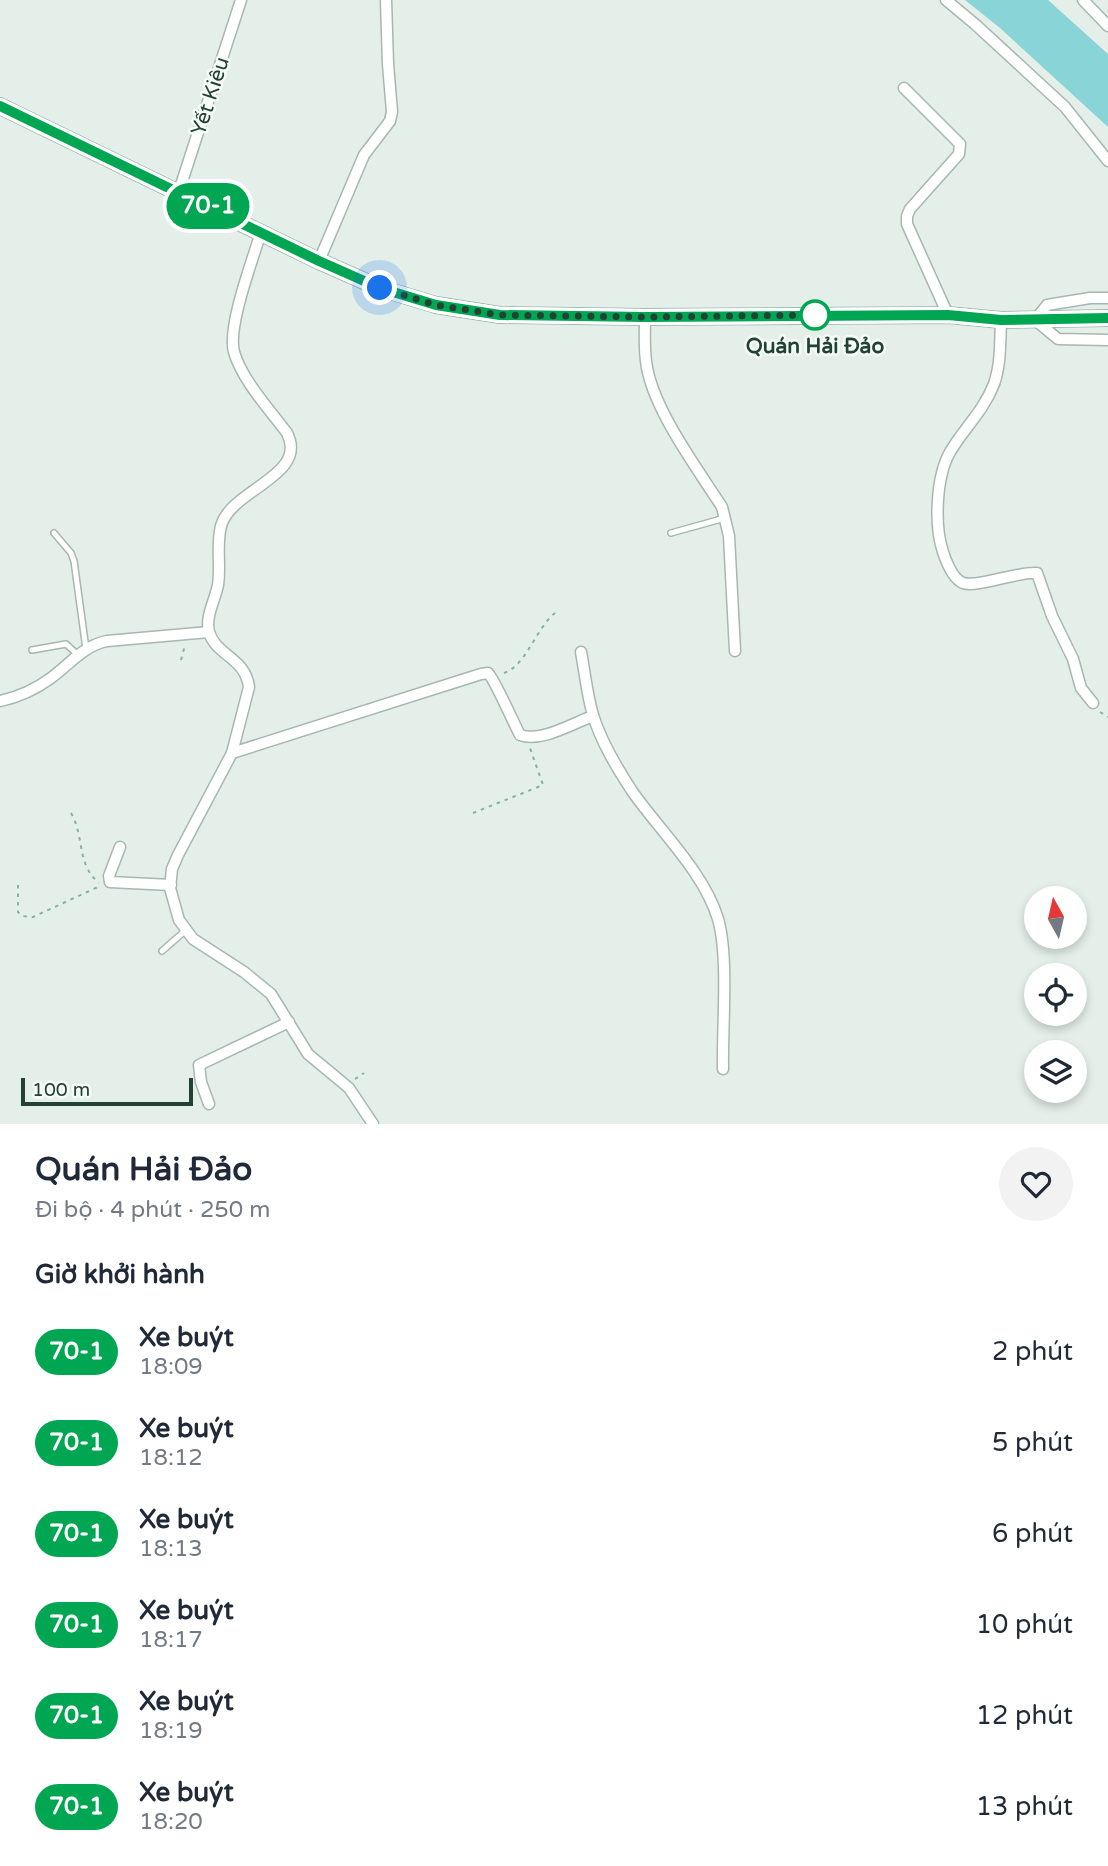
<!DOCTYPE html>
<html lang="vi">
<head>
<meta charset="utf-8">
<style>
  :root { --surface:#fff; --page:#f2f2f3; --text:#1f2937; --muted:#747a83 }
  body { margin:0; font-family:"Varela Round",sans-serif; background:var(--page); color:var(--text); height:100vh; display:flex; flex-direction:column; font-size:26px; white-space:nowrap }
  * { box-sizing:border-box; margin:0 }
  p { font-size:23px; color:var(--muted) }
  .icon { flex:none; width:38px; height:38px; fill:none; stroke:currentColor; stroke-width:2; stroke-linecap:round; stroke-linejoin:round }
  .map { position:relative; height:1124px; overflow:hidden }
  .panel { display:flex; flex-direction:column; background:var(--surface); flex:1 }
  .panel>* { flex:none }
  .badge { padding:0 14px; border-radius:23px; font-size:24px; line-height:46px }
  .needle { width:46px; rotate:352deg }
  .fabs { position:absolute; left:1024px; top:886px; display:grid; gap:14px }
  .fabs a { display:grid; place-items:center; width:63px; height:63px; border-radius:50%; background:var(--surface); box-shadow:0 4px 10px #0003; font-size:35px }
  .scale { position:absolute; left:21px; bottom:18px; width:172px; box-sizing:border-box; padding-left:7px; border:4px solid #224236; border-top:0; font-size:19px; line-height:24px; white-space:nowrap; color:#224236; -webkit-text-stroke:5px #f5fbf7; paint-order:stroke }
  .you { position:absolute; width:35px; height:35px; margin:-18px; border:5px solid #fff; border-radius:50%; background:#1a73e8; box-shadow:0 0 0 10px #1a73e833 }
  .map>.badge { position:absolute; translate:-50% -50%; box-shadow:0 0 0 4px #fff }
  h2 { padding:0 35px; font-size:26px; line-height:63px }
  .round { display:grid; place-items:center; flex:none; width:74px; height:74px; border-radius:37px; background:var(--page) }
  .head { display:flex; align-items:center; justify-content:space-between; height:119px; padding:0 35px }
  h1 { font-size:33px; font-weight:800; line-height:52px }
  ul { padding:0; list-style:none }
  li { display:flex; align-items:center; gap:21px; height:91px; padding:0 35px }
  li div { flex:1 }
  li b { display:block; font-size:26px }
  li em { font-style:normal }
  li .badge { min-width:77px; font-weight:700; text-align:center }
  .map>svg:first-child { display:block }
  .water { fill:#89d4d7 }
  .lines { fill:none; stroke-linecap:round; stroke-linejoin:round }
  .lane-casing { stroke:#a6b8b0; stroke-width:8 }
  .street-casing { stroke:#a6b8b0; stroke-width:13 }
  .secondary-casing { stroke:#a2bbaf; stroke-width:18 }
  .path { stroke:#83b49f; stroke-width:2; stroke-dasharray:3.5 5; stroke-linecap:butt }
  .lane { stroke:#fff; stroke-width:5 }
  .street { stroke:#fff; stroke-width:10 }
  .secondary { stroke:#fff; stroke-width:16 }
  .line-casing { stroke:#fff; stroke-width:16 }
  .line { stroke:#00a651; stroke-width:10 }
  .walk { stroke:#224236; stroke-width:7; stroke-dasharray:0 12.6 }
  .stop-dot { fill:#fff; stroke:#00a651; stroke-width:3.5 }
  .labels { text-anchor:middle; stroke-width:5; stroke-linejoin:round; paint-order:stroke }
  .street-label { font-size:21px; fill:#224236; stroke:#f5fbf7 }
  .stop-label { font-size:21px; font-weight:bold; fill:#224236; stroke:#f5fbf7 }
</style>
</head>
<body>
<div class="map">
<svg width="1108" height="1124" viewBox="0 0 1108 1124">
  <rect width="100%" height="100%" fill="#e4efe9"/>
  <polygon class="water" points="965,0 1048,0 1108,54 1108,127 1000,28"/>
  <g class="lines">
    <g class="lane-casing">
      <g id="lane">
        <polyline points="54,533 71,553 74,561 86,649"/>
        <polyline points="671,533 725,518"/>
        <polyline points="32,650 66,644 78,655"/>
        <polyline points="162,951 186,930"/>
      </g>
    </g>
    <g class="street-casing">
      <g id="street">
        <polyline points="946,0 976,25 1065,107 1108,161"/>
        <polyline points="1083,0 1108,26"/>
        <polyline points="904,88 960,144 959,154 910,209 907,216 907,224 948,315"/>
        <polyline points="179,191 241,0"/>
        <path d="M261 232C253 259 227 327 234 352 242 380 270 410 287 433 309 476 231 489 221 526 216 545 221 565 218 585 215 600 205 617 209 632 216 656 245 657 249 687L232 753 178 855 172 869 170 888 179 920 193 939 244 972 271 994 308 1054 349 1088 373 1124"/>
        <polyline points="319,261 364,155 390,121 392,112 388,64 386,0"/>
        <polyline points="1108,298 1090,298 1047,305 1035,320 1058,339 1108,340"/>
        <path d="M645 317C645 332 644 347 646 361 651 407 697 468 722 507L729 536 735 651"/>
        <path d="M1001 320C1000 342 1001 364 994 384 983 412 964 428 950 452 936 477 934 525 943 552 946 561 953 579 963 583 978 588 1018 571 1037 573L1052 616 1073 659 1081 688 1093 703"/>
        <path d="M581 652C585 673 587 695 593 715 601 742 617 768 632 791 659 830 704 872 718 919 729 957 722 1027 723 1069"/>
        <path d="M0 701C19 697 36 689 51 678 70 664 83 646 107 641L209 632"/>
        <path d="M232 753 481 674 488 673C494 678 514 724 520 735 541 743 573 723 593 716"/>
        <polyline points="120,847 109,876 110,882 171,885"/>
        <polyline points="209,1104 201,1082 199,1065 289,1022"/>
      </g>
    </g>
    <g class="secondary-casing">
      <polyline id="secondary" points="0,106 319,261 380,288 436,305 500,315 645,317 948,315 1001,320 1108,318"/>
    </g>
    <g class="path">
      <polyline points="181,660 185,645"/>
      <path d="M504 673C526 666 536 628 555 613"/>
      <polyline points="1100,712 1108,717"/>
      <path d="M71 813C85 837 76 864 99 883"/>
      <polyline points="473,813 543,785 530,748"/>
      <polyline points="18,885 18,912 22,916 33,917 100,886"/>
      <polyline points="355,1079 364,1073"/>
    </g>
    <use href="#lane" class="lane"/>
    <use href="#street" class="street"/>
    <use href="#secondary" class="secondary"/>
  </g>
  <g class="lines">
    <g class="line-casing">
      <polyline id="line" points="0,106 319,261 380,288 436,305 500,315 645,317 948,315 1001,320 1108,318"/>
    </g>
    <use href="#line" class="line"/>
    <polyline class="walk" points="380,288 436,305 500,315 645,317 815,315"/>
  </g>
  <circle class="stop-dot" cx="815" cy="315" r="14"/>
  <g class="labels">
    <g class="street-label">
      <text transform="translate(210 96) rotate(-72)" y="7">Yết Kiêu</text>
    </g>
    <g class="stop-label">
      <text x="815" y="353">Quán Hải Đảo</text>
    </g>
  </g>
</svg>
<div class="fabs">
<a><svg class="needle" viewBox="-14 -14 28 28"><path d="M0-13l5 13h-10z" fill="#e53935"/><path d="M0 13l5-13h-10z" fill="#747a83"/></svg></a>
<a><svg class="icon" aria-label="locate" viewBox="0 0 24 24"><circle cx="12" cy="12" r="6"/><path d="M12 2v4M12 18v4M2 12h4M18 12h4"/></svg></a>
<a><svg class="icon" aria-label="layers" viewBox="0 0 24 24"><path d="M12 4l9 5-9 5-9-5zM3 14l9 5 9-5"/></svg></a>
</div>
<div class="scale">100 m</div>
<div class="you" style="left:380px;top:288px"></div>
<b class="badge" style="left:208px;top:206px;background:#00a651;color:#fff">70-1</b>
</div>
<section class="panel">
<div class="head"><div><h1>Quán Hải Đảo</h1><p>Đi bộ · 4 phút · 250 m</p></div><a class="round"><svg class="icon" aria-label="heart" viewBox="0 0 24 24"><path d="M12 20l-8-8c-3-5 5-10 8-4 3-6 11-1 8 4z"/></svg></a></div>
<h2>Giờ khởi hành</h2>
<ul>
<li><span class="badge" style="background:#00a651;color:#fff">70-1</span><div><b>Xe buýt</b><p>18:09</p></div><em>2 phút</em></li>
<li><span class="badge" style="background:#00a651;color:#fff">70-1</span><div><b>Xe buýt</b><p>18:12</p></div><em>5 phút</em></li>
<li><span class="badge" style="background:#00a651;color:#fff">70-1</span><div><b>Xe buýt</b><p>18:13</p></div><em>6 phút</em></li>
<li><span class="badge" style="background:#00a651;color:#fff">70-1</span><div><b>Xe buýt</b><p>18:17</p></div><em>10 phút</em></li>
<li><span class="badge" style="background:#00a651;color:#fff">70-1</span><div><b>Xe buýt</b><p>18:19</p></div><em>12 phút</em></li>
<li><span class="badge" style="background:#00a651;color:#fff">70-1</span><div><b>Xe buýt</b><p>18:20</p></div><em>13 phút</em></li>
</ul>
</section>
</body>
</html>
